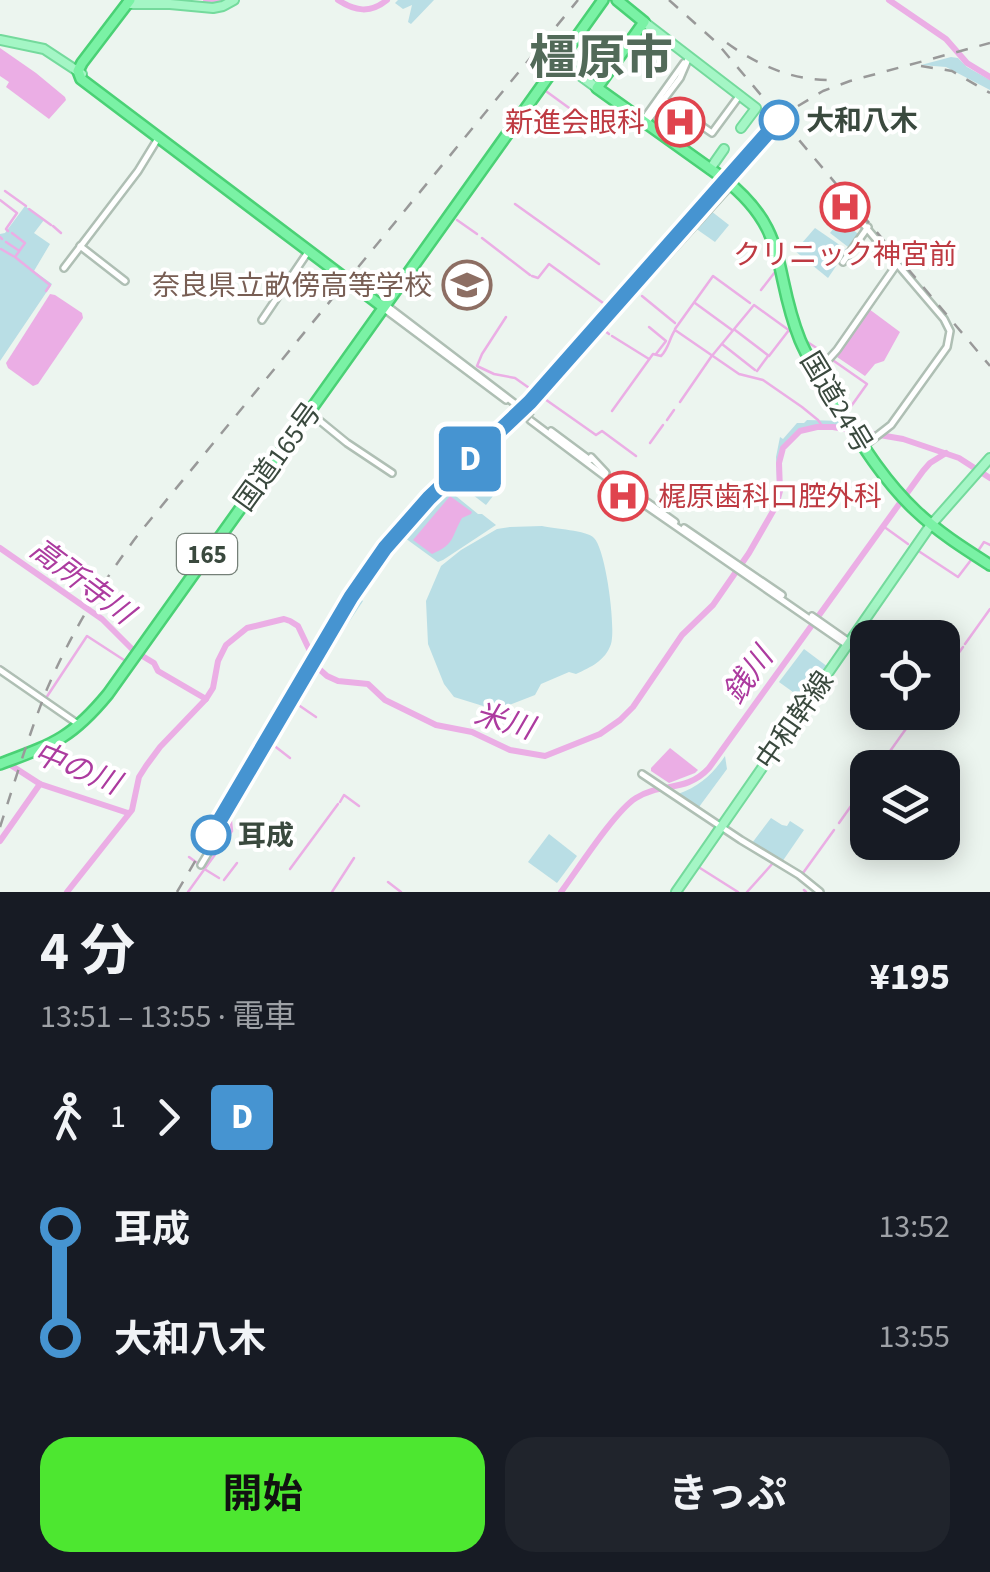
<!DOCTYPE html>
<html lang="ja">
<head>
<meta charset="utf-8">
<style>
  :root { --surface:#171b24; --page:#20242c; --text:#f1f3f6; --muted:#9ea1a6; --accent:#4de730 }
  body { margin:0; font-family:"Source Sans 3","Noto Sans JP",sans-serif; background:var(--page); color:var(--text); height:100vh; display:flex; flex-direction:column; font-size:38px; white-space:nowrap }
  * { box-sizing:border-box; margin:0 }
  p { font-size:32px; color:var(--muted) }
  .icon { flex:none; width:55px; height:55px; fill:none; stroke:currentColor; stroke-width:2; stroke-linecap:round; stroke-linejoin:round }
  .map { position:relative; height:892px; overflow:hidden }
  .details { display:flex; flex-direction:column; background:var(--surface); flex:1 }
  .details>* { flex:none }
  .badge { padding:0 20px; border-radius:8px; font-size:35px; line-height:65px }
  .controls { position:absolute; left:850px; top:620px; display:grid; gap:20px }
  .controls a { display:grid; place-items:center; width:110px; height:110px; border-radius:20px; background:var(--surface); box-shadow:0 5px 25px #0003; font-size:50px }
  .map>.badge { position:absolute; translate:-50% -50%; box-shadow:0 0 0 5px #fff }
  .legs { display:flex; align-items:center; gap:15px; height:110px; padding:0 40px; font-size:32px }
  .legs p { margin-inline-start:auto }
  .headline { display:flex; align-items:center; justify-content:space-between; height:170px; padding:0 40px }
  h1 { font-size:55px; font-weight:700; line-height:75px }
  .action { display:flex; gap:20px; margin-top:auto; padding:20px 40px }
  .action a { flex:1; height:115px; border-radius:30px; background:var(--accent); color:#111; font-size:40px; font-weight:700; line-height:115px; text-align:center }
  .action a+a { background:var(--page); color:var(--text) }
  ul { padding:0 40px; list-style:none }
  li { display:flex; align-items:center; gap:35px; height:110px; font-size:38px }
  li i { display:grid; place-items:center; width:15px; height:100%; margin:0 12px; background:currentColor }
  li i::after { content:''; width:25px; height:25px; margin:-12px; border:8px solid; border-radius:50%; background:var(--surface) }
  li p { margin-inline-start:auto }
  li:first-child i { background:linear-gradient(#0000 50%,currentColor 0) }
  li:last-child i { background:linear-gradient(currentColor 50%,#0000 0) }
  .map>svg:first-child { display:block }
  .green { fill:#b9dee5 }
  .water { fill:#ebaee5 }
  .lines { fill:none; stroke-linecap:round; stroke-linejoin:round }
  .stream { stroke:#ebaee5; stroke-width:2.5 }
  .river { stroke:#ebaee5; stroke-width:6 }
  .minor-tunnel { stroke:#c8d3cc; stroke-width:5; stroke-dasharray:5 2.5; stroke-linecap:butt }
  .minor-casing { stroke:#afbfb4; stroke-width:10 }
  .major-casing { stroke:#74da9c; stroke-width:12 }
  .highway-casing { stroke:#4ad175; stroke-width:14 }
  .minor { stroke:#fff; stroke-width:5 }
  .major { stroke:#a4f6c5; stroke-width:8 }
  .highway { stroke:#7af2a5; stroke-width:9 }
  .rail { stroke:#999; stroke-width:2.5; stroke-dasharray:12 12; stroke-linecap:butt }
  .minor-bridge-casing { stroke:#afbfb4; stroke-width:10; stroke-linecap:butt }
  .minor-bridge { stroke:#fff; stroke-width:5 }
  .line-1-casing { stroke:#fff; stroke-width:22 }
  .line-1 { stroke:#4694d1; stroke-width:15 }
  .stop-1-dot { fill:#fff; stroke:#4694d1; stroke-width:5 }
  .labels { text-anchor:middle; stroke-width:8; stroke-linejoin:round; paint-order:stroke }
  .shield { fill:#fff; stroke:#758078; stroke-width:2.5 }
  .shield-label { font-size:25px; font-weight:bold; fill:#3a493e }
  .stop-label { font-size:28px; font-weight:bold; fill:#3a493e; stroke:#fff; text-anchor:start }
  .health-label { font-size:28px; fill:#be3a42; stroke:#fff; text-anchor:end }
  .education-label { font-size:28px; fill:#785e54; stroke:#fff; text-anchor:end }
  .street-label { font-size:28px; fill:#3a493e; stroke:#fff }
  .water-label { font-size:30px; font-style:italic; fill:#ac3b9f; stroke:#fff }
  .town-label { font-size:48px; font-weight:bold; fill:#526a59; stroke:#fff }
</style>
</head>
<body>
<div class="map">
<svg width="990" height="892" viewBox="0 0 990 892">
  <rect width="100%" height="100%" fill="#ecf5ef"/>
  <g class="green">
    <polygon points="398,0 434,0 411,24 408,22 412,5 403,9 395,3"/>
    <polygon points="951,57 958,58 967,67 990,80 990,90 946,67 921,65"/>
    <polygon points="25,206 44,220 34,233 50,244 34,271 52,284 0,361 0,234 5,233"/>
    <polygon points="711,211 729,225 715,242 695,228"/>
    <polygon points="840,220 861,236 852,250 830,233"/>
    <polygon points="815,228 847,250 828,278 795,251"/>
    <path d="M807 420 843 421 847 427C822 425 792 424 781 451 776 461 779 473 779 484L777 483 776 457 780 437 783 439 797 423H804Z"/>
    <polygon points="476,462 503,483 486,505 456,482"/>
    <polygon points="446,488 478,514 482,514 496,525 443,560 438,562 405,538 440,492"/>
    <path d="M542 526C554 529 587 530 594 538 606 550 616 628 611 644 605 661 591 667 576 674L569 672 541 684 535 695 496 710 454 697 444 684 428 644 426 601 441 566 461 550 497 529 510 527Z"/>
    <polygon points="356,596 363,601 319,667 317,662"/>
    <polygon points="804,649 828,667 804,700 779,682"/>
    <path d="M725 756 727 769 699 807 678 794C700 786 712 775 725 756Z"/>
    <polygon points="771,818 782,825 787,826 790,821 804,830 782,862 752,843"/>
    <polygon points="549,834 577,856 557,883 528,862"/>
  </g>
  <g class="water">
    <polygon points="0,48 36,73 65,97 66,100 49,119 6,87 9,82 0,76"/>
    <polygon points="50,294 55,295 82,313 83,318 38,384 33,386 8,368 6,363"/>
    <polygon points="869,309 900,332 884,361 875,364 865,376 837,357"/>
    <path d="M450 496 472 512 471 514 462 518C450 539 456 543 432 554L413 540Z"/>
    <polygon points="670,748 698,770 695,773 669,783 651,771 651,768"/>
  </g>
  <g class="lines">
    <g class="stream">
      <polyline points="543,89 576,113"/>
      <polyline points="5,191 26,206"/>
      <polyline points="0,200 17,213 6,229 8,231"/>
      <polyline points="515,204 599,264"/>
      <polyline points="29,209 51,225"/>
      <polyline points="457,220 477,234"/>
      <polyline points="53,226 61,233"/>
      <polyline points="12,233 25,243 15,257 50,285 46,291"/>
      <polyline points="0,237 2,239"/>
      <polyline points="482,238 530,275"/>
      <polyline points="6,242 18,250"/>
      <polyline points="1,249 13,256"/>
      <polyline points="532,276 538,278 549,264 610,308"/>
      <polyline points="761,290 775,272"/>
      <polyline points="642,296 675,323"/>
      <polyline points="695,303 732,330"/>
      <polyline points="506,317 482,354 477,366 494,374 515,378 596,435 602,431 636,456"/>
      <polyline points="649,327 666,341 656,354"/>
      <polyline points="675,329 713,276 750,303"/>
      <polyline points="735,330 769,356 789,330"/>
      <polyline points="605,331 609,334"/>
      <polyline points="612,336 649,359"/>
      <polyline points="803,339 827,355"/>
      <polyline points="722,344 755,370"/>
      <polyline points="834,361 867,384 847,412"/>
      <polyline points="757,371 768,356"/>
      <polyline points="680,402 711,357 754,305 790,331"/>
      <path d="M612 411 653 354 661 356C669 348 669 339 675 330L739 374 763 380 802 407 818 420 823 427"/>
      <polyline points="667,420 674,410"/>
      <polyline points="650,443 663,425"/>
      <polyline points="883,526 908,544"/>
      <polyline points="404,537 440,491 522,418"/>
      <polyline points="978,551 984,542 990,545"/>
      <polyline points="920,552 958,577 971,560"/>
      <polyline points="965,644 990,609"/>
      <polyline points="0,666 46,698 87,636 127,662"/>
      <polyline points="942,676 963,647"/>
      <polyline points="297,704 316,717"/>
      <polyline points="272,744 290,758"/>
      <polyline points="878,768 918,712"/>
      <polyline points="340,802 344,795 359,806"/>
      <polyline points="839,823 868,782"/>
      <polyline points="712,832 716,826"/>
      <polyline points="189,857 200,865"/>
      <polyline points="700,868 738,892"/>
      <polyline points="290,869 338,804"/>
      <polyline points="206,870 219,878"/>
      <polyline points="687,870 692,862"/>
      <polyline points="803,873 834,830"/>
      <polyline points="224,880 237,863"/>
      <polyline points="388,882 401,892"/>
      <polyline points="188,892 232,831 230,813 319,668"/>
      <polyline points="332,892 354,858"/>
      <polyline points="747,892 773,863"/>
      <polyline points="806,892 804,890 806,892"/>
    </g>
    <g class="river">
      <polyline points="176,0 183,0"/>
      <polyline points="206,0 221,0"/>
      <path d="M338 0C355 11 370 14 387 0"/>
      <polyline points="889,0 946,39 967,63 990,77"/>
      <polyline points="0,548 102,619 135,652"/>
      <polyline points="139,654 154,663 158,671 206,699"/>
      <polyline points="9,764 40,784 128,813"/>
      <polyline points="0,841 40,784"/>
      <polyline points="67,892 132,810 139,777 146,766 160,747 206,699 213,688 218,661 226,645 247,628 284,619 290,621 298,626 318,668 327,676 338,681 368,684 385,700 436,725 472,732 510,750 545,756 600,734 620,720 633,707 682,635 713,605 749,553 776,506 780,491 779,463 783,448 800,431 817,427 833,427 903,439 959,458 990,478"/>
      <path d="M561 892C578 869 615 811 636 798 661 782 686 793 709 768L923 471 930 463 946 453"/>
    </g>
    <polyline class="minor-tunnel" points="516,408 528,418"/>
    <g class="minor-casing">
      <g id="minor">
        <polyline points="660,97 712,133 740,95"/>
        <polyline points="644,119 684,63"/>
        <polyline points="643,121 649,119 680,78 689,57"/>
        <polyline points="835,191 944,319 950,331 947,347 891,425 864,446"/>
        <polyline points="80,246 125,281"/>
        <polyline points="843,262 868,227"/>
        <polyline points="64,268 138,171 157,140"/>
        <polyline points="387,306 518,406"/>
        <polyline points="383,308 506,400"/>
        <polyline points="262,320 308,252"/>
        <polyline points="607,322 731,185"/>
        <polyline points="814,369 828,360 837,350 897,264"/>
        <polyline points="309,412 347,443 392,473"/>
        <polyline points="530,420 619,487 847,645"/>
        <polyline points="551,431 590,460"/>
        <polyline points="591,457 606,473"/>
        <polyline points="647,502 675,522"/>
        <polyline points="684,528 782,595"/>
        <polyline points="812,616 852,644"/>
        <polyline points="0,670 78,724"/>
        <polyline points="642,774 741,840 799,875 820,892"/>
        <polyline points="201,865 224,827"/>
      </g>
    </g>
    <g class="major-casing">
      <g id="major">
        <polyline points="127,4 170,4 213,8 223,6 234,0"/>
        <polyline points="644,22 756,108 741,128"/>
        <polyline points="0,40 44,49 82,74"/>
        <polyline points="559,60 597,88"/>
        <polyline points="710,169 724,149"/>
        <polyline points="676,892 930,526 990,458"/>
      </g>
    </g>
    <g class="highway-casing">
      <g id="highway">
        <polyline points="130,0 82,63 78,71 81,79 383,307"/>
        <path d="M617 0 644 22 597 88 723 178C791 231 772 271 800 340 811 366 827 389 842 413 864 448 886 483 916 511 938 532 965 549 990 565"/>
        <path d="M0 764C53 744 71 739 108 694L603 0"/>
      </g>
    </g>
    <use href="#minor" class="minor"/>
    <use href="#major" class="major"/>
    <use href="#highway" class="highway"/>
    <g class="rail">
      <polyline points="669,0 717,43 990,366"/>
      <path d="M727 43C760 67 797 82 838 80"/>
      <polyline points="921,66 952,71 990,93"/>
      <path d="M0 827C15 781 29 734 47 689 71 633 103 580 141 531L578 0"/>
      <polyline points="177,892 359,583 412,515 530,402 765,134 793,109 823,91 850,81 990,43"/>
    </g>
    <g class="minor-bridge-casing">
      <polyline id="minor-bridge" points="524,419 531,411"/>
    </g>
    <use href="#minor-bridge" class="minor-bridge"/>
  </g>
  <g class="lines">
    <g class="line-1-casing">
      <polyline id="line-1" points="211,835 351,597 385,548 429,498 530,402 779,120"/>
    </g>
    <use href="#line-1" class="line-1"/>
  </g>
  <defs>
    <g id="hospital-ring" transform="scale(2.5)"><circle r="9.5" fill="#fff" stroke="#e0444e" stroke-width="1.5"/><path d="M-5-5h3v3.5h4V-5h3V5h-3V1.5h-4V5h-3Z" fill="#e0444e"/></g>
    <g id="school-ring" transform="scale(2.5)"><circle r="9.5" fill="#fff" stroke="#8d6e63" stroke-width="1.5"/><path d="M0-5L7-2L0 1L-7-2ZM-4 1L0 2.5L4 1V4Q0 6-4 4Z" fill="#8d6e63"/></g>
  </defs>
  <g fill-rule="evenodd">
    <use href="#hospital-ring" x="680" y="122"/>
    <use href="#hospital-ring" x="845" y="207"/>
    <use href="#school-ring" x="467" y="285"/>
    <use href="#hospital-ring" x="623" y="496"/>
  </g>
  <g class="stop-1-dot">
    <circle cx="779" cy="120" r="18"/>
    <circle cx="211" cy="835" r="18"/>
  </g>
  <g class="labels">
    <rect class="shield" x="177" y="534" width="60" height="40" rx="8"/>
    <g class="shield-label">
      <text x="207" y="563">165</text>
    </g>
    <g class="stop-label">
      <text x="806" y="130">大和八木</text>
      <text x="238" y="845">耳成</text>
    </g>
    <g class="health-label">
      <text x="645" y="132">新進会眼科</text>
      <text x="845" y="264" text-anchor="middle">クリニック神宮前</text>
      <text x="658" y="506" text-anchor="start">梶原歯科口腔外科</text>
    </g>
    <g class="education-label">
      <text x="432" y="295">奈良県立畝傍高等学校</text>
    </g>
    <g class="street-label">
      <text transform="translate(837 402) rotate(59)" y="10">国道24号</text>
      <text transform="translate(277 456) rotate(-54)" y="10">国道165号</text>
      <text transform="translate(794 720) rotate(-55)" y="10">中和幹線</text>
    </g>
    <g class="water-label">
      <text transform="translate(82 581) rotate(37)" y="10">高所寺川</text>
      <text transform="translate(748 675) rotate(-54)" y="10">銭川</text>
      <text transform="translate(504 721) rotate(16)" y="10">米川</text>
      <text transform="translate(77 768) rotate(22)" y="10">中の川</text>
    </g>
    <g class="town-label">
      <text x="601" y="74">橿原市</text>
    </g>
  </g>
</svg>
<div class="controls">
<a><svg class="icon" aria-label="locate" viewBox="0 0 24 24"><circle cx="12" cy="12" r="6"/><path d="M12 2v4M12 18v4M2 12h4M18 12h4"/></svg></a>
<a><svg class="icon" aria-label="layers" viewBox="0 0 24 24"><path d="M12 4l9 5-9 5-9-5zM3 14l9 5 9-5"/></svg></a>
</div>
<b class="badge" style="left:470px;top:459px;background:#4694d1;color:#fff">D</b>
</div>
<section class="details">
<div class="headline"><div><h1>4 分</h1><p>13:51 – 13:55 · 電車</p></div><b>¥195</b></div>
<div class="legs"><svg class="icon" aria-label="walk" viewBox="0 0 24 24"><circle cx="13" cy="4" r="2"/><path d="M13 8l-2 6 4 7M11 14l-3 7M7 12l3-4h3l4 4"/></svg>1<svg class="icon" aria-label="forward" viewBox="0 0 24 24"><path d="M9 5l7 7-7 7"/></svg><b class="badge" style="background:#4694d1;color:#fff">D</b></div>
<ul>
<li><i style="color:#4694d1"></i><b>耳成</b><p>13:52</p></li>
<li><i style="color:#4694d1"></i><b>大和八木</b><p>13:55</p></li>
</ul>
<div class="action"><a>開始</a><a>きっぷ</a></div>
</section>
</body>
</html>
